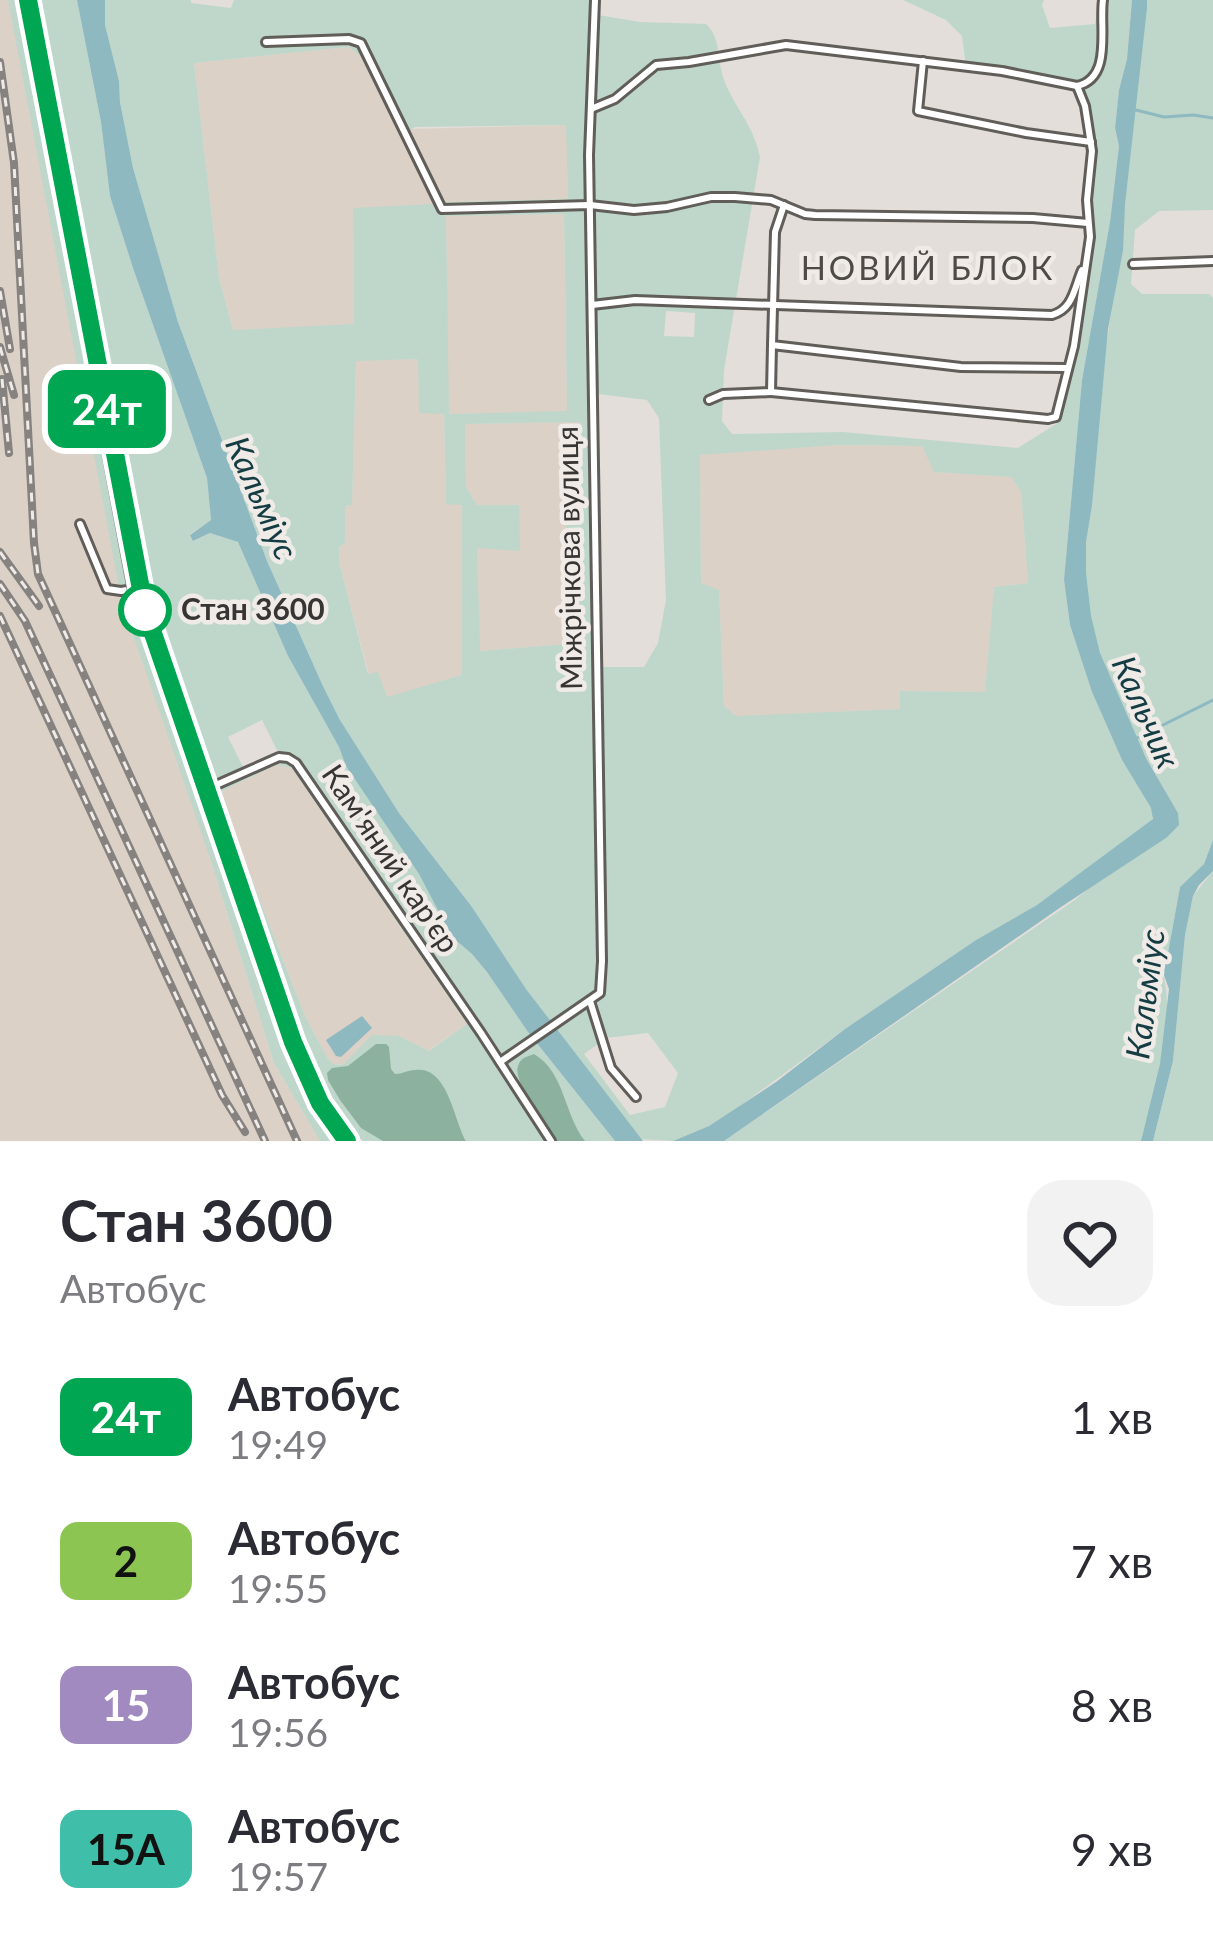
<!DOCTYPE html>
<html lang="uk">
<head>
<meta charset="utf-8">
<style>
  :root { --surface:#fff; --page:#f2f2f3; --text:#2b2b33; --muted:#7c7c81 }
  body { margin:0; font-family:Lato,sans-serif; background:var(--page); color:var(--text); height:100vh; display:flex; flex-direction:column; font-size:45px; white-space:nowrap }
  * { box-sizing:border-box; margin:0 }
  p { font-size:39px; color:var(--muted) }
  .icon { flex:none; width:66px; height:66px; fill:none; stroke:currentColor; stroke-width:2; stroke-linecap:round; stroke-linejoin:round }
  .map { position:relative; height:1141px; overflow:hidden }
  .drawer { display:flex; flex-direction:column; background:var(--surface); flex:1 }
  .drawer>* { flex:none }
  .badge { padding:0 24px; border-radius:18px; font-size:42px; line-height:78px }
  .map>.badge { position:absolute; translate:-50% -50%; box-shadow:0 0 0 6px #fff }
  .round { display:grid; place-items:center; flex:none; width:126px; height:126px; border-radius:36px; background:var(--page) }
  .headline { display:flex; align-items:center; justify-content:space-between; height:204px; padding:0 60px }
  h1 { font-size:57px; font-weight:700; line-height:90px }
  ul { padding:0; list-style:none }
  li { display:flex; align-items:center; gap:36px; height:144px; padding:0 60px }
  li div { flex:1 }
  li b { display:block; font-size:45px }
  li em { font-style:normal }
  li .badge { min-width:132px; font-weight:700; text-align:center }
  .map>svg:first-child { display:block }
  .built { fill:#dbd1c7 }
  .green { fill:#bed7ca; fill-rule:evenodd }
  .forest { fill:#8db19f }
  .water { fill:#8eb9c1 }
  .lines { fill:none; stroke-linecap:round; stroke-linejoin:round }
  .stream { stroke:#8eb9c1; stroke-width:3 }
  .street-casing { stroke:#615d59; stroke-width:12 }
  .highway-casing { stroke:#b27ab3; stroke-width:21 }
  .street { stroke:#fff; stroke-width:6 }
  .highway { stroke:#f59ff8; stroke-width:15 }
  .tram { stroke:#868280; stroke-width:3 }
  .rail-casing { stroke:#868280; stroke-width:8 }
  .rail { stroke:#f0ebe7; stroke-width:3; stroke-dasharray:9; stroke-linecap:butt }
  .line-casing { stroke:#fff; stroke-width:27 }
  .line { stroke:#00a651; stroke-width:18 }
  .stop-dot { fill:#fff; stroke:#00a651; stroke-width:6 }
  .labels { text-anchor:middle; stroke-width:9; stroke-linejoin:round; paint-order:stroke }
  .street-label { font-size:30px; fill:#373534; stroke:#f0ebe7 }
  .stop-label { font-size:30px; font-weight:bold; fill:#373534; stroke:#f0ebe7; text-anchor:start }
  .neighbourhood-label { font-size:33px; letter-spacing:3px; fill:#4e4a47; stroke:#f0ebe7 }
  .water-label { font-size:33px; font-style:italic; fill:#143c43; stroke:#f0ebe7 }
</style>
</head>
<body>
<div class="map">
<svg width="1213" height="1141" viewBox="0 0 1213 1141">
  <rect width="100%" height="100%" fill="#e3deda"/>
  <g class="built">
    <polygon points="0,0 8,0 209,855 274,1063 320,1141 0,1141"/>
    <polygon points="348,47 367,60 436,205 353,209 354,325 233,330 219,278 194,63"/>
    <polygon points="567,125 568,200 444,202 410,129"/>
    <polygon points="564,214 567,412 448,414 446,216"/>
    <polygon points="419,359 444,413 446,503 462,504 462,675 387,698 369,675 339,562 339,547 345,543 345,506 352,505 356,360"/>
    <polygon points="580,422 581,455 566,500 568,644 479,651 477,547 518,505 477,505 466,487 465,424"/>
    <polygon points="838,445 922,446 935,472 1011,477 1021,490 1028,583 994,587 986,692 901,691 901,709 736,717 724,706 719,591 701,583 700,454"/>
    <polygon points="276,765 292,768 467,1024 428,1051 399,1036 343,1065 333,1064 328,1059 305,1016 218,793"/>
  </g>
  <g class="green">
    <polygon points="8,0 23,0 123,522 301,1074 344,1141 320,1141 274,1063 209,855 122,603"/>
    <path d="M33 0H77L101 122 110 196 133 268 207 478 211 520 190 534 194 541 210 533 238 542 288 656 339 747 347 766 419 874 452 937 472 954 487 972 528 1032 615 1141H363C308 1082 288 1000 260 926L259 913 210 788 155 627ZM262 720 278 752 244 769 228 737ZM276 765 292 768 467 1024 429 1051 399 1036 372 1035 343 1065 333 1064 328 1059 305 1016 218 793Z"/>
    <path d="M105 0H191V3L231 8 234 0H597L598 15 640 22 706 24C721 38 717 58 723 77 734 108 753 123 760 157L724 370 722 421 732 434 843 432 1018 448 1059 422 1068 371 1075 354 1086 289 1084 277 1093 237 1090 202 1095 154 1089 109 1077 87 966 66 962 36 946 20 903 0H1044L1042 5 1050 28 1095 24 1099 0H1132L1127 59 1119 90 1115 128 1119 146 1110 222 1082 380 1064 580 1070 625 1092 692 1122 760 1151 808 1154 814 1150 824 1037 905 976 940 845 1029 733 1111 709 1126 673 1141 640 1139 526 989 472 907 399 813 340 720 322 684 267 561 178 322 133 168 120 102 119 81 105 25ZM348 47 367 60 435 204 353 208 354 324 233 330 219 278 194 63ZM566 125 568 199 444 202 410 130 415 127ZM564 214 567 411 449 414 446 216ZM666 311 695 313 694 337 664 336ZM418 359 419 413 444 414 446 504 462 505V675L387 697 378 672 368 674 339 562V547L345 543V506L352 505 356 361ZM598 394 647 400 659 418 666 600 658 643 644 667H599ZM580 422 581 455 566 500 568 644 480 651 477 548 520 551 519 505H477L466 487 465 424ZM838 445 922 446 934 472 1011 477 1021 491 1028 583 994 587 985 692 900 691V709L736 716 724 706 719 590 701 583 700 455ZM648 1033 678 1073 665 1107 630 1115 584 1054 606 1038Z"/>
    <path d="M1147 0H1213V210L1159 211 1135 230 1131 284 1142 294H1209L1213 298V840L1204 864 1180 887 1168 953 1161 967C1178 1017 1155 1087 1142 1138L1141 1141H724L1075 900 1178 813C1143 753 1105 688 1091 619 1087 595 1084 569 1086 545 1086 529 1091 514 1092 499 1097 417 1105 331 1123 251L1121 242Z"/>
    <polygon points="1213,871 1213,1141 1153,1141 1173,1061 1185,935 1193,896"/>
  </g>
  <g class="forest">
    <path d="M376 1044H386L389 1047 391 1069 395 1074C402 1074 408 1070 415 1070 448 1065 454 1121 466 1141H383L361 1128 340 1100 328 1080 327 1073 332 1068 348 1066Z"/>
    <path d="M534 1054C565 1072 564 1115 585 1141H554C546 1127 512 1080 518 1066 521 1057 527 1057 534 1054Z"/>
  </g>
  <g class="water">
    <polygon points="77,0 105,0 105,25 119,81 120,102 133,168 178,322 267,561 322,684 340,720 399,813 472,907 526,989 643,1141 615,1141 528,1032 487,972 472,954 452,937 419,874 346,766 339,747 288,656 238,542 210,533 193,541 190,535 211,520 207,478 133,268 110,196 101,122"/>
    <polygon points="1132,0 1147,0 1147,8 1125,205 1123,251 1108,329 1092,505 1086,542 1086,573 1091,616 1100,653 1146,758 1178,813 1179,825 1166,838 1061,907 724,1141 673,1141 709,1126 776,1082 845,1029 976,940 1037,905 1153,819 1151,808 1122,760 1092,692 1070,625 1064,580 1082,380 1110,222 1119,146 1115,128 1119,90 1127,59"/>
    <polygon points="1213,840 1213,871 1199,885 1193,896 1185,935 1173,1061 1153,1141 1141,1141 1160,1064 1169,989 1161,967 1168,953 1180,887 1204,864"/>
    <polygon points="362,1016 372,1028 341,1057 336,1056 326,1040"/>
  </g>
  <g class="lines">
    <g class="stream">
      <polyline points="1132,109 1164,117 1193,115 1213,118"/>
      <polyline points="1163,725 1213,700"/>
      <polyline points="1135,739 1155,729"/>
    </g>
    <g class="street-casing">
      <g id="street">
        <polyline points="266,42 349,39 361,43 442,209 590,205 634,210 667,207 711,197 735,197 771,200 805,214 815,215 1033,218 1088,223"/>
        <polyline points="923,61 918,111 1026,133 1091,142"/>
        <path d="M1077 86C1113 78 1099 27 1103 0"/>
        <polyline points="591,109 615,99 656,65 689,62 786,45 1002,71 1077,86"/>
        <polyline points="784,205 775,232 772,345 961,367 1066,368"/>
        <polyline points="1133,264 1213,261"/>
        <path d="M592 305 635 300 1052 315C1073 309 1074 289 1082 270"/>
        <polyline points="771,392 1048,419 1056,417 1074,346 1090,237 1087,200 1092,151 1085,106 1077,86"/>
        <polyline points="709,400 723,394 771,392 772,345"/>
        <polyline points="80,524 107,589 121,591 140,588"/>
        <polyline points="207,789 279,757 288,758 296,763 481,1033 551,1141"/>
        <polyline points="590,1001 611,1068 636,1097"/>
        <polyline points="500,1062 600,993 602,961 589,155 595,0"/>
      </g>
    </g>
    <g class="highway-casing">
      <polyline id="highway" points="28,0 145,610 305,1072 320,1103 347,1141"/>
    </g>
    <use href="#street" class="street"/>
    <use href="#highway" class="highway"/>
    <polyline class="tram" points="18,0 131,605 286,1052 312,1109 335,1141"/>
    <g class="rail-casing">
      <g id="rail">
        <polyline points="0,62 14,163 34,543 38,574 297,1141"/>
        <polyline points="0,291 10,349"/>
        <polyline points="0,347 14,395"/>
        <polyline points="2,379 9,453"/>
        <polyline points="0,552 39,606"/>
        <polyline points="0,584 25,621 265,1141"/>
        <polyline points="0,616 222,1095 245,1132"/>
      </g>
    </g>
    <use href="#rail" class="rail"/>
  </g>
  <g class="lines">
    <g class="line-casing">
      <polyline id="line" points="28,0 145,610 293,1042 320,1103 347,1141"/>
    </g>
    <use href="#line" class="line"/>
  </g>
  <circle class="stop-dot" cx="145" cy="610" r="24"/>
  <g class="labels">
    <g class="street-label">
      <text transform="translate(570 558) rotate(-91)" y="10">Міжрічкова вулиця</text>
      <text transform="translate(390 859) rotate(56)" y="10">Кам'яний кар'єр</text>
    </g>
    <g class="stop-label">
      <text x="181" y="620">Стан 3600</text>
    </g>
    <g class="neighbourhood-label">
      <text x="928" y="280">НОВИЙ БЛОК</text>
    </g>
    <g class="water-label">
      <text transform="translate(262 498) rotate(66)" y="12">Кальміус</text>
      <text transform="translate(1146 712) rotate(66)" y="12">Кальчик</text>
      <text transform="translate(1145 994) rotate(-83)" y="12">Кальміус</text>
    </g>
  </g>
</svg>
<b class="badge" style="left:107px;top:409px;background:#00a651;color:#fff">24т</b>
</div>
<section class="drawer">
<div class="headline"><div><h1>Стан 3600</h1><p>Автобус</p></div><a class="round"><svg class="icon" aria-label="heart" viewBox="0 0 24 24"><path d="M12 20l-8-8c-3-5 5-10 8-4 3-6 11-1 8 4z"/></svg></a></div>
<ul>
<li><span class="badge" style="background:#00a651;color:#fff">24т</span><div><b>Автобус</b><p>19:49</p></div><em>1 хв</em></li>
<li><span class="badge" style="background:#8cc552;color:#111">2</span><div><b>Автобус</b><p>19:55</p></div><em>7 хв</em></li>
<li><span class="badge" style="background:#a18ac0;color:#fff">15</span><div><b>Автобус</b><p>19:56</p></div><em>8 хв</em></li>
<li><span class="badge" style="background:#3fbfaa;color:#111">15А</span><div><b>Автобус</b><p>19:57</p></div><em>9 хв</em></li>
</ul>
</section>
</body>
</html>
